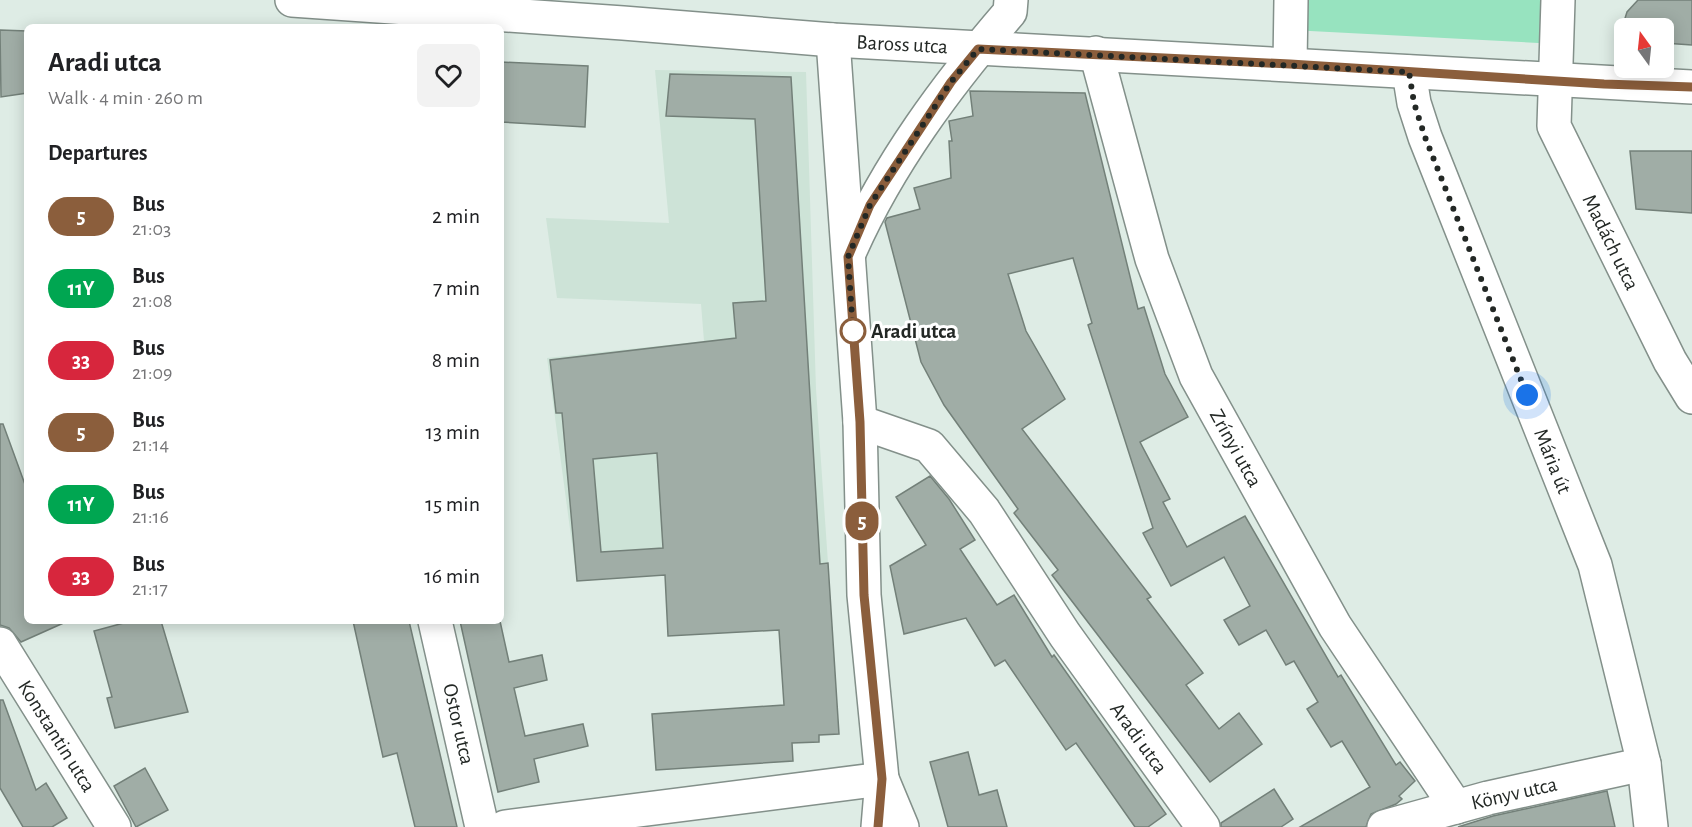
<!DOCTYPE html>
<html lang="en">
<head>
<meta charset="utf-8">
<style>
  :root { --surface:#fff; --page:#f2f2f2; --text:#202124; --muted:#757577 }
  body { margin:0; font-family:"Alegreya Sans",sans-serif; background:var(--page); color:var(--text); height:100vh; display:flex; flex-direction:column; font-size:22px; white-space:nowrap }
  * { box-sizing:border-box; margin:0 }
  p { font-size:20px; color:var(--muted) }
  .icon { flex:none; width:33px; height:33px; fill:none; stroke:currentColor; stroke-width:2; stroke-linecap:round; stroke-linejoin:round }
  .map { position:relative; flex:1; overflow:hidden }
  .panel { position:absolute; left:24px; top:24px; width:480px; height:600px; display:flex; flex-direction:column; background:var(--surface); border-radius:9px; box-shadow:0 3px 15px #0003 }
  .panel>* { flex:none }
  .badge { padding:0 12px; border-radius:20px; font-size:21px; line-height:39px }
  .needle { width:39px; rotate:345deg }
  .buttons { position:absolute; left:1614px; top:18px; display:grid; gap:12px }
  .buttons a { display:grid; place-items:center; width:60px; height:60px; border-radius:9px; background:var(--surface); box-shadow:0 3px 15px #0003; font-size:30px }
  .you { position:absolute; width:30px; height:30px; margin:-15px; border:4px solid #fff; border-radius:50%; background:#1a73e8; box-shadow:0 0 0 9px #1a73e833 }
  .map>.badge { position:absolute; translate:-50% -50%; box-shadow:0 0 0 3px #fff }
  h2 { padding:0 24px; font-size:22px; line-height:54px }
  .round { display:grid; place-items:center; flex:none; width:63px; height:63px; border-radius:9px; background:var(--page) }
  .head { display:flex; align-items:center; justify-content:space-between; height:102px; padding:0 24px }
  h1 { font-size:28px; font-weight:600; line-height:45px }
  ul { padding:0; list-style:none }
  li { display:flex; align-items:center; gap:18px; height:72px; padding:0 24px }
  li div { flex:1 }
  li b { display:block; font-size:22px }
  li em { font-style:normal }
  li .badge { min-width:66px; font-weight:700; text-align:center }
  .map>svg:first-child { display:block }
  .built { fill:#cde3d7 }
  .green { fill:#97e3bf }
  .building { fill:#a0ada6; stroke:#738079; stroke-width:1.5; fill-rule:evenodd }
  .lines { fill:none; stroke-linecap:round; stroke-linejoin:round }
  .minor-casing { stroke:#83908a; stroke-width:36 }
  .minor { stroke:#fff; stroke-width:33 }
  .line-casing { stroke:#fff; stroke-width:14 }
  .line { stroke:#8b5e3c; stroke-width:9 }
  .walk { stroke:#232825; stroke-width:6; stroke-dasharray:0 10.8 }
  .stop-dot { fill:#fff; stroke:#8b5e3c; stroke-width:3 }
  .labels { text-anchor:middle; stroke-width:6; stroke-linejoin:round; paint-order:stroke }
  .street-label { font-size:21px; fill:#232825; stroke:#fff }
  .stop-label { font-size:21px; font-weight:bold; fill:#232825; stroke:#fff; text-anchor:start }
</style>
</head>
<body>
<div class="map">
<svg width="1692" height="827" viewBox="0 0 1692 827">
  <rect width="100%" height="100%" fill="#deece5"/>
  <polygon class="built" points="655,70 806,72 816,389 828,563 577,581 547,358 704,341 701,304 557,298 546,218 669,223"/>
  <polygon class="green" points="1291,0 1557,0 1557,44 1291,30"/>
  <g class="building">
    <polygon points="1638,0 1692,0 1692,45 1664,43 1664,28 1622,28 1627,12"/>
    <polygon points="0,30 27,31 27,93 1,97"/>
    <polygon points="501,62 588,66 585,127 501,122"/>
    <path d="M670 74 791 77 820 564 828 563 839 734 819 735V742L792 743 793 761 656 770 652 714 784 705 779 630 668 636 665 575 577 581 562 413H556L550 360 736 338 733 303 766 301 755 119 666 116ZM657 453 663 548 601 552 593 459Z"/>
    <polygon points="970,91 1085,93 1138,309 1144,307 1165,374 1188,417 1140,442 1170,499 1163,502 1187,547 1245,516 1338,677 1341,675 1396,765 1400,762 1415,781 1399,796 1402,799 1396,804 1371,814 1366,827 1300,827 1370,787 1342,741 1331,747 1307,709 1318,702 1294,661 1286,665 1266,630 1239,645 1224,620 1250,606 1224,557 1171,586 1143,533 1153,528 1088,325 1092,323 1073,258 1008,274 1026,331 1065,399 1022,429 1151,597 1147,599 1203,673 1186,685 1219,729 1239,713 1262,744 1210,782 1052,575 1058,570 1014,513 1018,509 944,405 921,362 885,222 887,218 920,209 914,188 951,178 949,141 952,141 949,121 973,116"/>
    <polygon points="1630,151 1692,151 1692,213 1636,209"/>
    <polygon points="0,424 3,424 27,490 27,621 68,621 21,642 9,628 0,625"/>
    <polygon points="930,476 949,499 975,540 960,549 997,605 1014,595 1052,657 1054,655 1166,814 1148,827 1135,827 1076,743 1066,750 1005,660 995,666 966,618 904,634 890,566 926,545 896,497"/>
    <polygon points="131,621 161,621 188,712 115,728 107,698 112,697 94,631"/>
    <polygon points="353,621 409,621 457,827 415,827 397,753 383,757"/>
    <polygon points="460,621 500,621 509,662 542,655 547,680 514,688 525,736 583,724 588,746 534,759 539,782 498,792"/>
    <polygon points="0,700 3,700 36,790 46,783 67,818 52,827 23,827 0,788"/>
    <polygon points="968,752 979,795 997,790 1007,827 948,827 930,762"/>
    <polygon points="145,768 168,810 136,827 114,786"/>
    <polygon points="1274,789 1293,819 1281,827 1221,827 1221,823"/>
    <polygon points="1607,791 1615,827 1458,827 1493,816"/>
  </g>
  <g class="lines">
    <g class="minor-casing">
      <g id="minor">
        <polyline points="292,0 623,23 833,40 1692,87"/>
        <polyline points="1558,0 1554,126 1670,361 1692,397"/>
        <polyline points="833,40 860,422 864,595 882,779 878,827"/>
        <polyline points="1096,53 1152,259 1196,376 1335,626 1456,807"/>
        <polyline points="1290,64 1291,0"/>
        <polyline points="1409,72 1414,103 1425,137 1595,565 1644,764 1651,827"/>
        <path d="M849 253C888 164 947 85 1010 12L1011 0"/>
        <polyline points="860,422 929,446 984,511 1065,635 1203,827"/>
        <polyline points="435,621 482,827"/>
        <polyline points="0,644 114,827"/>
        <polyline points="505,827 882,779 902,827"/>
        <polyline points="1384,827 1488,798 1644,764"/>
      </g>
    </g>
    <use href="#minor" class="minor"/>
  </g>
  <g class="lines">
    <g class="line-casing">
      <polyline id="line" points="878,827 882,779 864,595 860,422 848,257 870,205 951,82 978,49 1290,64 1604,84 1692,87"/>
    </g>
    <use href="#line" class="line"/>
    <polyline class="walk" points="853,331 848,257 870,205 951,82 978,49 1409,72 1414,103 1425,137 1527,395"/>
  </g>
  <circle class="stop-dot" cx="853" cy="331" r="12"/>
  <g class="labels">
    <g class="street-label">
      <text transform="translate(902 44) rotate(3)" y="7">Baross utca</text>
      <text transform="translate(1611 242) rotate(64)" y="7">Madách utca</text>
      <text transform="translate(1236 448) rotate(61)" y="7">Zrínyi utca</text>
      <text transform="translate(1553 461) rotate(68)" y="7">Mária út</text>
      <text transform="translate(459 724) rotate(77)" y="7">Ostor utca</text>
      <text transform="translate(57 736) rotate(58)" y="7">Konstantin utca</text>
      <text transform="translate(1139 738) rotate(54)" y="7">Aradi utca</text>
      <text transform="translate(1514 793) rotate(-13)" y="7">Könyv utca</text>
    </g>
    <g class="stop-label">
      <text x="871" y="338">Aradi utca</text>
    </g>
  </g>
</svg>
<div class="buttons">
<a><svg class="needle" viewBox="-14 -14 28 28"><path d="M0-13l5 13h-10z" fill="#e53935"/><path d="M0 13l5-13h-10z" fill="#757577"/></svg></a>
</div>
<div class="you" style="left:1527px;top:395px"></div>
<b class="badge" style="left:862px;top:521px;background:#8b5e3c;color:#fff">5</b>
<section class="panel">
<div class="head"><div><h1>Aradi utca</h1><p>Walk · 4 min · 260 m</p></div><a class="round"><svg class="icon" aria-label="heart" viewBox="0 0 24 24"><path d="M12 20l-8-8c-3-5 5-10 8-4 3-6 11-1 8 4z"/></svg></a></div>
<h2>Departures</h2>
<ul>
<li><span class="badge" style="background:#8b5e3c;color:#fff">5</span><div><b>Bus</b><p>21:03</p></div><em>2 min</em></li>
<li><span class="badge" style="background:#00a651;color:#fff">11Y</span><div><b>Bus</b><p>21:08</p></div><em>7 min</em></li>
<li><span class="badge" style="background:#d7263d;color:#fff">33</span><div><b>Bus</b><p>21:09</p></div><em>8 min</em></li>
<li><span class="badge" style="background:#8b5e3c;color:#fff">5</span><div><b>Bus</b><p>21:14</p></div><em>13 min</em></li>
<li><span class="badge" style="background:#00a651;color:#fff">11Y</span><div><b>Bus</b><p>21:16</p></div><em>15 min</em></li>
<li><span class="badge" style="background:#d7263d;color:#fff">33</span><div><b>Bus</b><p>21:17</p></div><em>16 min</em></li>
</ul>
</section>
</div>
</body>
</html>
